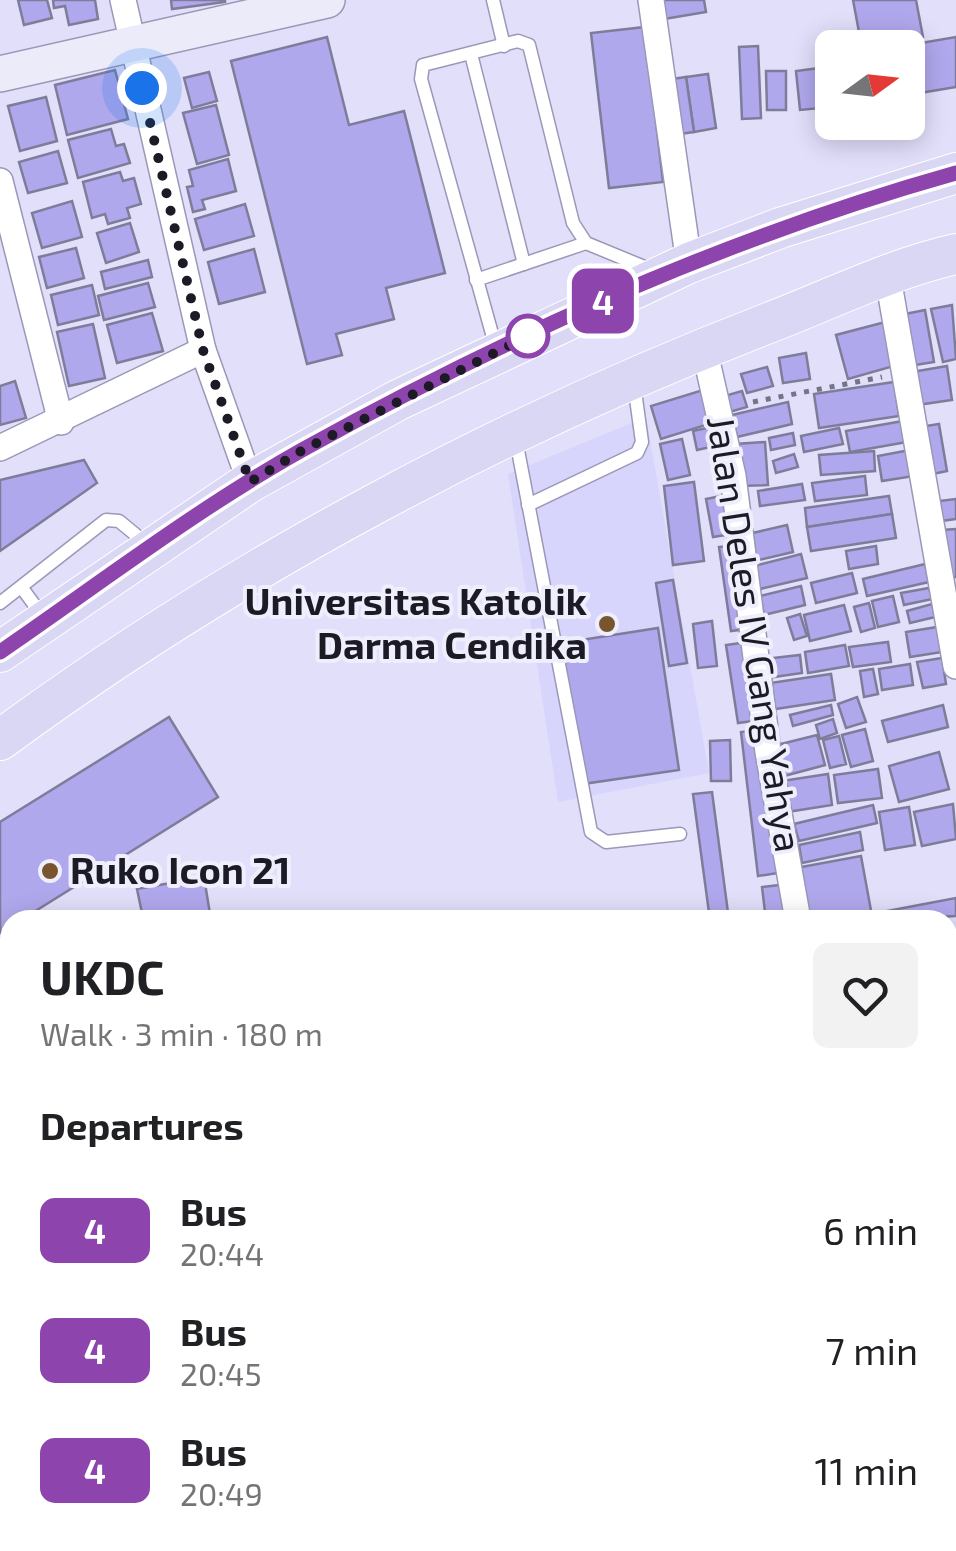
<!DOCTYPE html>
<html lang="en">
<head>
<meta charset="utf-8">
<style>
  :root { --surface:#fff; --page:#f2f2f2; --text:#202124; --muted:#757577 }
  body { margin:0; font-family:"Exo 2",sans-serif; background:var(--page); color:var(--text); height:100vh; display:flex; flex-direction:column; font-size:38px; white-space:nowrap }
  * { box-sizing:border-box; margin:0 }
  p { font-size:32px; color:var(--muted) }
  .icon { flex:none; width:55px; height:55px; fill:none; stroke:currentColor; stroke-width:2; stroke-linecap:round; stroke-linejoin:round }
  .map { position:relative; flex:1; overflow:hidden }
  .panel { position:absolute; left:0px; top:910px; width:958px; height:642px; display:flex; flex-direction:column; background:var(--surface); border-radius:30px 30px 0 0; box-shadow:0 5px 25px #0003 }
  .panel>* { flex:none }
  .badge { padding:0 20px; border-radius:15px; font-size:35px; line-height:65px }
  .needle { width:65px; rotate:75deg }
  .controls { position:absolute; left:815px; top:30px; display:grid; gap:20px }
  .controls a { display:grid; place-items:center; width:110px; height:110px; border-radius:15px; background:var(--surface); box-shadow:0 5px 25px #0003; font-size:50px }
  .you { position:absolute; width:50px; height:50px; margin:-25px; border:8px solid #fff; border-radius:50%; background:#1a73e8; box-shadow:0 0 0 15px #1a73e833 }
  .map>.badge { position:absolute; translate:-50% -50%; box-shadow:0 0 0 5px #fff }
  h2 { padding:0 40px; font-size:38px; line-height:90px }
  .round { display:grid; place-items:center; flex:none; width:105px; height:105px; border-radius:15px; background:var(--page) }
  .overview { display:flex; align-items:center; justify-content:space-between; height:170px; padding:0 40px }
  h1 { font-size:48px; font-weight:700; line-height:75px }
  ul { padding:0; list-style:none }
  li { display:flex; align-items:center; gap:30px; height:120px; padding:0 40px }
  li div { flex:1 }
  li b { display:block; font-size:38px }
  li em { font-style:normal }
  li .badge { min-width:110px; font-weight:700; text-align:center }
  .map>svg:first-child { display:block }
  .built { fill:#d8d5fd }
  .building { fill:#b0a8ed; stroke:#7f7c9a; stroke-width:2.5 }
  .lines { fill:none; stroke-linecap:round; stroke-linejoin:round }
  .lane-casing { stroke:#9a98b7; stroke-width:15 }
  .street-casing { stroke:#9a98b7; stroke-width:28 }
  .secondary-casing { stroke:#9a98b7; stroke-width:38 }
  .primary-casing { stroke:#fff; stroke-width:42 }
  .path { stroke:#757486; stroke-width:5; stroke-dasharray:5 8; stroke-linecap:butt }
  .lane { stroke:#fff; stroke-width:12 }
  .street { stroke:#fff; stroke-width:25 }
  .secondary { stroke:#ecebfa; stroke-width:35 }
  .primary { stroke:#dad7f5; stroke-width:40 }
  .line-casing { stroke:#fff; stroke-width:22 }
  .line { stroke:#8e44ad; stroke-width:15 }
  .walk { stroke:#1b1a25; stroke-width:10; stroke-dasharray:0 18 }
  .stop-dot { fill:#fff; stroke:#8e44ad; stroke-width:5 }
  .poi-dot { fill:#78552e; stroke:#efeefc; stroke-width:4 }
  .labels { text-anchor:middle; stroke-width:8; stroke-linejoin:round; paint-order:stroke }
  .poi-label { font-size:38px; font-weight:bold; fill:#1b1a25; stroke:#efeefc; text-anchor:end }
  .street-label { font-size:38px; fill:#1b1a25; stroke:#efeefc }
</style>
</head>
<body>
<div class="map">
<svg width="956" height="1551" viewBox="0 0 956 1551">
  <rect width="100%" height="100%" fill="#e1dffa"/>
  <polygon class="built" points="646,417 709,773 558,802 508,474"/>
  <g class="building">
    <polygon points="18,0 47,0 52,18 24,25"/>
    <polygon points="53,0 95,0 98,19 69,25 65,6 54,8"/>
    <polygon points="171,0 225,0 225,2 172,9"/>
    <polygon points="661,0 704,0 706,12 664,19"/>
    <polygon points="853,0 916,0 923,37 862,48"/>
    <polygon points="645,27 663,182 609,188 591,33"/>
    <polygon points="327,37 349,125 404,111 445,273 386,288 394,319 336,334 342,355 307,364 231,61"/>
    <polygon points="956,37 956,87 908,95 908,48 892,48"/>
    <polygon points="758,46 761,118 742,119 739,47"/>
    <polygon points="827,67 832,107 800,110 796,71"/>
    <polygon points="115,70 128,119 67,135 55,85"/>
    <polygon points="766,71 786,71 786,110 767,110"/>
    <polygon points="209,72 217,101 192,108 184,78"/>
    <polygon points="708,74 716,128 694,132 686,77"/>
    <polygon points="686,77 694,132 673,135 665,80"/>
    <polygon points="46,97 57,141 20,151 8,106"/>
    <polygon points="216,105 229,155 197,164 183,113"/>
    <polygon points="111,129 116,146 124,144 130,163 78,178 68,140"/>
    <polygon points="58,151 67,183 28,193 19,162"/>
    <polygon points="228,159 236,191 202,200 205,209 193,212 187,187 193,186 189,170"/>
    <polygon points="120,172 123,181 134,178 141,204 127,208 130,218 108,224 105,214 92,218 83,182"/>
    <polygon points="72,201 82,237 42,248 32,213"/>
    <polygon points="245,204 254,236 204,250 195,219"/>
    <polygon points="130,223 139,252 106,263 97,233"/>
    <polygon points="76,248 84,278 47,288 39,257"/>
    <polygon points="254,249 265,292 219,304 208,262"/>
    <polygon points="148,260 152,277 105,289 101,272"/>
    <polygon points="148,283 155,307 104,320 98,296"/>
    <polygon points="92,285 99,315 58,325 51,295"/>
    <polygon points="952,305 956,359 943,362 931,309"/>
    <polygon points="925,310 934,362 909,366 900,315"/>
    <polygon points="152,313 163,351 117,363 107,325"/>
    <polygon points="889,321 901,364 848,379 836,335"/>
    <polygon points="93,324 105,378 69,386 57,332"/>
    <polygon points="806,353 810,379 783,383 779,358"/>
    <polygon points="947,366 952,400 917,405 912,372"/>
    <polygon points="767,367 773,386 747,393 741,374"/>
    <polygon points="15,381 26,418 0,425 0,386"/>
    <polygon points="894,382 899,416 819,428 814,394"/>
    <polygon points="703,390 712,423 661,439 651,406"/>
    <polygon points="742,391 747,407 726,413 721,397"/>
    <polygon points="788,402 792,424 737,437 732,415"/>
    <polygon points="903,421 907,442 850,452 846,431"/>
    <polygon points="939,424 947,471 928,475 920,427"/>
    <polygon points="720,425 724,444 697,450 693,431"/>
    <polygon points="839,428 843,444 804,452 801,436"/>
    <polygon points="793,433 795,445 771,450 769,438"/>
    <polygon points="682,439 690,475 668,480 660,444"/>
    <polygon points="765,442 768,485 738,486 735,444"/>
    <polygon points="910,450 914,476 882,481 878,456"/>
    <polygon points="874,451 875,471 821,475 819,455"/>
    <polygon points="794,454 798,467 776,473 773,461"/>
    <polygon points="84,460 97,483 0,551 0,480"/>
    <polygon points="865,476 867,495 815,501 812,483"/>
    <polygon points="694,482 704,561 673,565 664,486"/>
    <polygon points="802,484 805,500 760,506 758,491"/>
    <polygon points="731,494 738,533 713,537 706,499"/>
    <polygon points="889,496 892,514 807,527 805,508"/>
    <polygon points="956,499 956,519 941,521 939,501"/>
    <polygon points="892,514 896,538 811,551 807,527"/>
    <polygon points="787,525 793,552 750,562 744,535"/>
    <polygon points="956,529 956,577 945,578 942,530"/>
    <polygon points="737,545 748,629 731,631 719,547"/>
    <polygon points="876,546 878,564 849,569 846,551"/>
    <polygon points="801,554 807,578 756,590 750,567"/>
    <polygon points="925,564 929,582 867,596 863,579"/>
    <polygon points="852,573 857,593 816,603 811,583"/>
    <polygon points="673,580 687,663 669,666 656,583"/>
    <polygon points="801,586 805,605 764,615 760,596"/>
    <polygon points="929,588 932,599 904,605 901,593"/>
    <polygon points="893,596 899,622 878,627 872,601"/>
    <polygon points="869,603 875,628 861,632 854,607"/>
    <polygon points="932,604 935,617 910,623 907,611"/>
    <polygon points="844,605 851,631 810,641 804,615"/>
    <polygon points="800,614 807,636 794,640 787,618"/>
    <polygon points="712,621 717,666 698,668 693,624"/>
    <polygon points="937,627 942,652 910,657 906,632"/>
    <polygon points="658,628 679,770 583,784 562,643"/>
    <polygon points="748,642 760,720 738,723 726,645"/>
    <polygon points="888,642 891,662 853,667 849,647"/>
    <polygon points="845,645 849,666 808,673 805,652"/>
    <polygon points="800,655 802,673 767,678 764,659"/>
    <polygon points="942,658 946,684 923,688 917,662"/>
    <polygon points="910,664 913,685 882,690 879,669"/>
    <polygon points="873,669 878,694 864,697 860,671"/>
    <polygon points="831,674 835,700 769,710 764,684"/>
    <polygon points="857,697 866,722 846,728 838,704"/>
    <polygon points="831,705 833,715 793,726 790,715"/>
    <polygon points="943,705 948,727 888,742 882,721"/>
    <polygon points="169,717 218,797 21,920 10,920 10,927 0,933 0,822"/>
    <polygon points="833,719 837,733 820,739 816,725"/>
    <polygon points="865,729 873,761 851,767 842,735"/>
    <polygon points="760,730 778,873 758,876 741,732"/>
    <polygon points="817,735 825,765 777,778 769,747"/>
    <polygon points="839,736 846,764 830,768 823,740"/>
    <polygon points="730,740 731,781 711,781 710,741"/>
    <polygon points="939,752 949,789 899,802 889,766"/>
    <polygon points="878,769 882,798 838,803 834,775"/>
    <polygon points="828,774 832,805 787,812 782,781"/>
    <polygon points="712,792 729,920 710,920 693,794"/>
    <polygon points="953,804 956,839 922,846 914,812"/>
    <polygon points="873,805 877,823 799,841 794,824"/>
    <polygon points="909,807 915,845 885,850 879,812"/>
    <polygon points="860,832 863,850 802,863 799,845"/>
    <polygon points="861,856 872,916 806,920 796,868"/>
    <polygon points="204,877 211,920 143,918 137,889"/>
    <polygon points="789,884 794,920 766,920 762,887"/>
    <polygon points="956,898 956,916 883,920 882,912"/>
    <polygon points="956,947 956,975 948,977 948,948"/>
    <polygon points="10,1010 10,1064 0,1065 0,1011"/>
    <polygon points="10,1068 10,1120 0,1122 0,1069"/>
    <polygon points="956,1093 956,1133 948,1134 948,1094"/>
    <polygon points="10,1184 10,1244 0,1245 0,1186"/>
    <polygon points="10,1308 10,1347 0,1349 0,1309"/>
    <polygon points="10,1355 10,1405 5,1406 0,1357"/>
    <polygon points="948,1468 956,1520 956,1525 948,1527"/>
    <polygon points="956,1528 956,1551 912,1551 910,1542 948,1542 948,1530"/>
    <polygon points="41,1542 78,1542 79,1551 26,1551 25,1545"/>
    <polygon points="97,1542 163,1542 164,1551 99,1551"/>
    <polygon points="422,1542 481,1542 483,1551 423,1551"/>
    <polygon points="597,1542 648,1542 650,1551 598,1551"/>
    <polygon points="671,1542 731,1542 731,1543 672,1551"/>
    <polygon points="839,1542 907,1542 908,1551 841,1551"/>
  </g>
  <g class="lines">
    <g class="lane-casing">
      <g id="lane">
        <polyline points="493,0 504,46"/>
        <polyline points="471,54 524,264"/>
        <polyline points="476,280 586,243"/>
        <polyline points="496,348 421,79 423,65 518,41 529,45 573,223 586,243 654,271"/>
        <polyline points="516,440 591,832 606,842 680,834"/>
        <polyline points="528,505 637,453 642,442 634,384"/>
        <polyline points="22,588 44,618"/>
        <polyline points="0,603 106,520 119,521 136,535 137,552"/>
        <polyline points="373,1542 374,1551"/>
      </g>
    </g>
    <g class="street-casing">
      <g id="street">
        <polyline points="123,0 203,350 250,482"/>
        <polyline points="651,0 689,263"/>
        <polyline points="0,181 61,422"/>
        <polyline points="888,278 956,666"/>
        <polyline points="704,348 733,476 768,752 798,920"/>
        <polyline points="0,448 203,350"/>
        <polyline points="949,1292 956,1331"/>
        <polyline points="192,1542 193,1551"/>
        <polyline points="534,1542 535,1551"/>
        <polyline points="788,1542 789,1551"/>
      </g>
    </g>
    <g class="secondary-casing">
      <polyline id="secondary" points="0,74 327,0"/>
    </g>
    <g class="primary-casing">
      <g id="primary">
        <polyline points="0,652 250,482 398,400 689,263 780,228 956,173"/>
        <path d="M0 740C234 568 501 426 771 322 831 299 893 268 956 254"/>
      </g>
    </g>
    <polyline class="path" points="753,402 882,377"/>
    <use href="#lane" class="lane"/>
    <use href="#street" class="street"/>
    <use href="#secondary" class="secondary"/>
    <use href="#primary" class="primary"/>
  </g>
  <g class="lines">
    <g class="line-casing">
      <path id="line" d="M0 652C99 584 197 509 302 450 509 335 728 237 956 173"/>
    </g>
    <use href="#line" class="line"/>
    <polyline class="walk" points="142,88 203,350 250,482 303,450 528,336"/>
  </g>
  <circle class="stop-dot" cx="528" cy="336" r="20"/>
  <g class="poi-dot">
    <circle cx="607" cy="624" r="10"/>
    <circle cx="50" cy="871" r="10"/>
  </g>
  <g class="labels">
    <g class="poi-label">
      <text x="587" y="615">Universitas Katolik<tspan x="587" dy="44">Darma Cendika</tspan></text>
      <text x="70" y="884" text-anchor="start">Ruko Icon 21</text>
    </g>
    <g class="street-label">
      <text transform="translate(754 634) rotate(81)" y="13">Jalan Deles IV Gang Yahya</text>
    </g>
  </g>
</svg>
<div class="controls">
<a><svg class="needle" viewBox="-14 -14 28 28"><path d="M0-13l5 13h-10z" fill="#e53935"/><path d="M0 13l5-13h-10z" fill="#757577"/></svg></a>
</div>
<div class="you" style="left:142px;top:88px"></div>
<b class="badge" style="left:603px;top:301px;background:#8e44ad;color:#fff">4</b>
<section class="panel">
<div class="overview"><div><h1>UKDC</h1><p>Walk · 3 min · 180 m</p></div><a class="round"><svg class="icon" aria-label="heart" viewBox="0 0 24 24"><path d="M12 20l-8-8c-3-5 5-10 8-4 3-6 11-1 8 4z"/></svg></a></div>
<h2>Departures</h2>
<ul>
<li><span class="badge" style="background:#8e44ad;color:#fff">4</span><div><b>Bus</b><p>20:44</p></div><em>6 min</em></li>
<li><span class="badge" style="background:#8e44ad;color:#fff">4</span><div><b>Bus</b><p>20:45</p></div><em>7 min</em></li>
<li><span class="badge" style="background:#8e44ad;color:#fff">4</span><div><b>Bus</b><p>20:49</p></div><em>11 min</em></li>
</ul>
</section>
</div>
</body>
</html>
